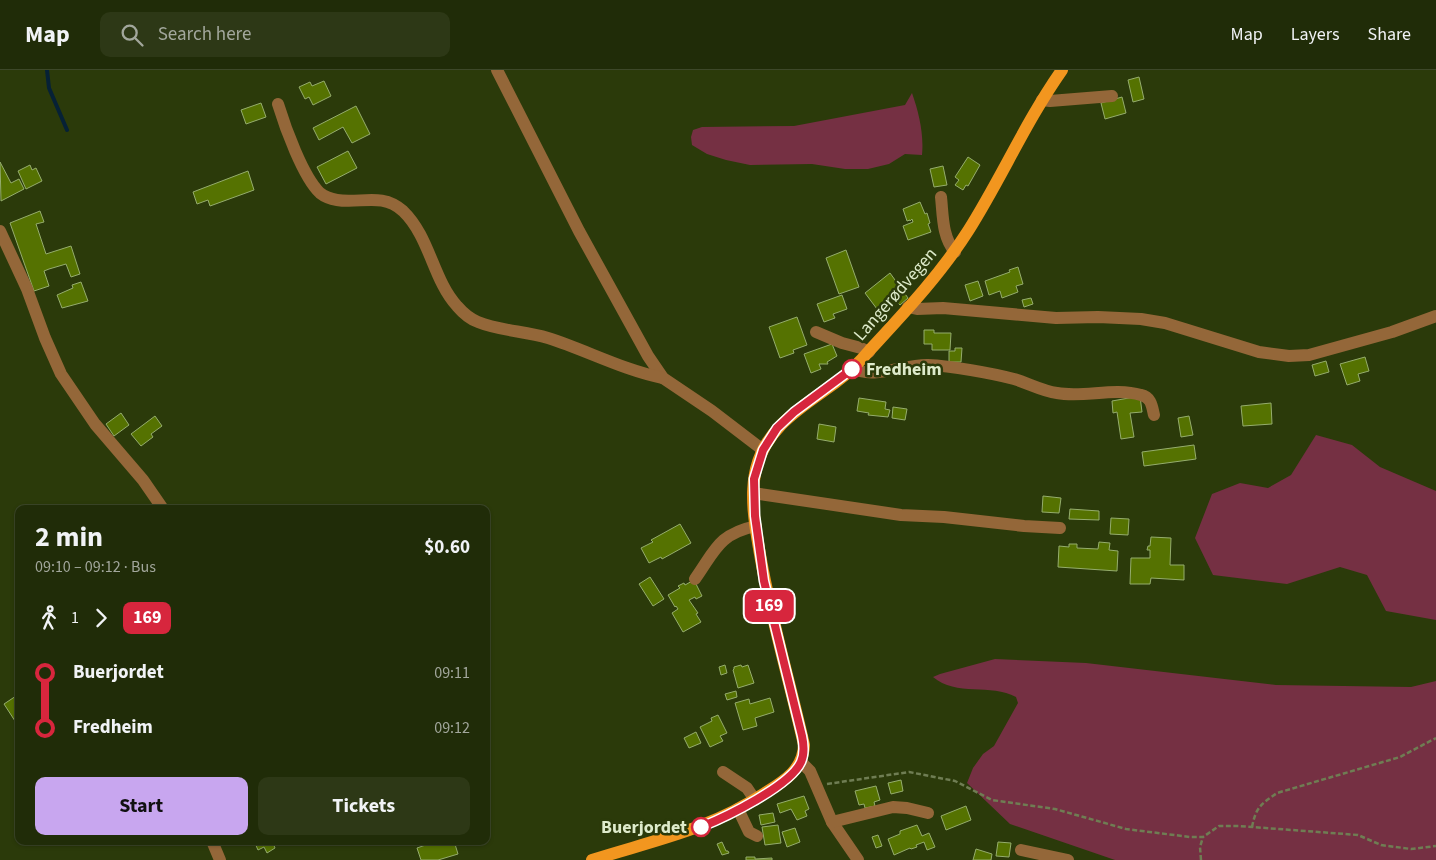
<!DOCTYPE html>
<html lang="en">
<head>
<meta charset="utf-8">
<style>
  :root { --surface:#202c08; --page:#2d3816; --text:#f1f3f6; --muted:#a2a79c; --line:#3d4829; --accent:#c8a6ef }
  body { margin:0; font-family:"Source Sans 3",sans-serif; background:var(--page); color:var(--text); height:100vh; display:flex; flex-direction:column; font-size:19px; white-space:nowrap }
  * { box-sizing:border-box; margin:0 }
  p { font-size:16px; color:var(--muted) }
  .icon { flex:none; width:28px; height:28px; fill:none; stroke:currentColor; stroke-width:2; stroke-linecap:round; stroke-linejoin:round }
  .map { position:relative; flex:1; overflow:hidden }
  .side { position:absolute; left:15px; top:435px; width:475px; height:340px; display:flex; flex-direction:column; background:var(--surface); border-radius:10px; box-shadow:0 1px 4px #0004,0 0 0 1px var(--line) }
  .side>* { flex:none }
  .badge { padding:0 10px; border-radius:8px; font-size:18px; line-height:32px }
  .map>.badge { position:absolute; translate:-50% -50%; box-shadow:0 0 0 2px #fff }
  .legs { display:flex; align-items:center; gap:8px; height:55px; padding:0 20px; font-size:16px }
  .legs p { margin-inline-start:auto }
  .head { display:flex; align-items:center; justify-content:space-between; height:85px; padding:0 20px }
  h1 { font-size:28px; font-weight:700; line-height:38px }
  .cta { display:flex; gap:10px; margin-top:auto; padding:10px 20px }
  .cta a { flex:1; height:58px; border-radius:10px; background:var(--accent); color:#111; font-size:20px; font-weight:700; line-height:58px; text-align:center }
  .cta a+a { background:var(--page); color:var(--text) }
  ul { padding:0 20px; list-style:none }
  li { display:flex; align-items:center; gap:18px; height:55px; font-size:19px }
  li i { display:grid; place-items:center; width:8px; height:100%; margin:0 6px; background:currentColor }
  li i::after { content:''; width:12px; height:12px; margin:-6px; border:4px solid; border-radius:50%; background:var(--surface) }
  li p { margin-inline-start:auto }
  li:first-child i { background:linear-gradient(#0000 50%,currentColor 0) }
  li:last-child i { background:linear-gradient(currentColor 50%,#0000 0) }
  header { display:flex; align-items:center; gap:30px; box-sizing:border-box; height:70px; padding:0 25px; background:var(--surface); border-bottom:1px solid var(--line) }
  header strong { font-size:24px }
  nav { display:flex; gap:28px; margin-inline-start:auto; font-size:18px }
  .search { width:350px; height:45px; background:var(--page); display:flex; align-items:center; gap:12px; box-sizing:border-box; padding:0 18px; border-radius:10px; color:var(--muted); font-size:19px }
  .map>svg:first-child { display:block }
  .green { fill:#753043 }
  .lines { fill:none; stroke-linecap:round; stroke-linejoin:round }
  .stream { stroke:#062136; stroke-width:4 }
  .building { fill:#557201; stroke:#95ad6d }
  .path { stroke:#6f7d53; stroke-width:2.5; stroke-dasharray:5 2.5; stroke-linecap:butt }
  .minor { stroke:#946739; stroke-width:12 }
  .major { stroke:#f2961f; stroke-width:12 }
  .line-1-casing { stroke:#fff; stroke-width:11 }
  .line-1 { stroke:#d7263d; stroke-width:8 }
  .stop-1-dot { fill:#fff; stroke:#d7263d; stroke-width:2.5 }
  .labels { text-anchor:middle; stroke-width:5; stroke-linejoin:round; paint-order:stroke }
  .street-label { font-size:18px; fill:#deebcb; stroke:#2b3a0a }
  .stop-label { font-size:18px; font-weight:bold; fill:#deebcb; stroke:#2b3a0a; text-anchor:start }
</style>
</head>
<body>
<header>
<strong>Map</strong>
<div class="search"><svg class="icon" aria-label="search" viewBox="0 0 24 24"><circle cx="10" cy="10" r="6"/><path d="M15 15l6 6"/></svg>Search here</div>
<nav><a>Map</a><a>Layers</a><a>Share</a></nav>
</header>
<div class="map">
<svg width="1436" height="790" viewBox="0 0 1436 790">
  <rect width="100%" height="100%" fill="#2b3a0a"/>
  <g class="green">
    <path d="M912 23C919 43 924 64 922 85L905 84 889 94 868 99H845L812 94 750 95 726 90 707 84 692 75 691 67 693 60 702 57 794 56 905 35Z"/>
    <polygon points="1316,365 1352,375 1380,397 1436,421 1436,550 1386,541 1367,505 1340,497 1287,514 1213,505 1195,468 1212,424 1240,413 1268,418 1291,405"/>
    <path d="M995 589 1086 593 1276 615 1411 617 1436 611V790H1115L1010 754 967 713 973 698 983 684 994 676 1018 633 1016 627C991 613 956 627 933 607L940 604Z"/>
  </g>
  <g class="lines">
    <polyline class="stream" points="47,0 49,18 67,60"/>
  </g>
  <g class="building">
    <polygon points="1139,7 1144,29 1133,32 1128,10"/>
    <polygon points="324,11 331,26 313,35 309,27 305,29 299,17 310,12 312,16"/>
    <polygon points="1122,27 1126,43 1105,49 1101,33"/>
    <polygon points="261,33 266,47 246,54 241,40"/>
    <polygon points="356,36 370,64 352,73 343,57 319,70 313,58"/>
    <polygon points="348,81 357,98 326,114 317,97"/>
    <polygon points="968,87 980,95 968,116 966,115 963,120 955,115 959,110 955,107"/>
    <polygon points="0,92 11,113 19,109 24,119 1,131"/>
    <polygon points="30,95 32,100 36,98 42,111 26,119 18,101"/>
    <polygon points="943,96 947,115 934,117 930,99"/>
    <polygon points="248,101 254,120 210,136 208,130 197,134 193,122"/>
    <polygon points="920,132 925,144 927,143 930,153 928,154 931,162 908,170 903,156 913,152 912,149 910,151 910,150 907,151 903,139"/>
    <polygon points="40,141 44,152 36,154 46,184 71,176 80,204 71,207 66,194 49,199 44,201 49,216 34,221 10,153"/>
    <polygon points="846,180 859,217 839,224 826,188"/>
    <polygon points="1018,197 1023,214 1016,216 1018,222 1002,228 1000,221 989,225 985,211 1010,202 1009,200"/>
    <polygon points="890,203 908,228 900,235 897,232 894,235 890,229 877,239 865,223"/>
    <polygon points="978,211 983,226 970,231 965,215"/>
    <polygon points="81,212 88,231 62,238 57,225 73,218 72,215"/>
    <polygon points="842,225 847,239 833,244 835,248 824,252 817,234"/>
    <polygon points="1031,228 1033,234 1024,237 1022,230"/>
    <polygon points="797,247 807,275 793,280 794,283 780,288 769,257"/>
    <polygon points="924,260 934,260 934,263 951,263 950,280 932,280 932,274 924,274"/>
    <polygon points="832,274 837,286 827,292 828,294 819,294 821,299 811,303 804,284"/>
    <polygon points="955,278 962,278 961,292 949,292 949,281 955,281"/>
    <polygon points="1365,287 1369,301 1358,304 1360,311 1347,315 1340,294"/>
    <polygon points="1326,291 1329,302 1315,306 1312,295"/>
    <polygon points="1140,326 1142,342 1130,343 1134,367 1121,369 1117,342 1113,343 1112,331"/>
    <polygon points="859,328 886,332 885,339 890,340 888,347 868,345 869,343 857,341"/>
    <polygon points="1271,333 1272,354 1243,356 1241,336"/>
    <polygon points="893,337 907,339 905,350 892,348"/>
    <polygon points="121,343 129,355 114,366 106,354"/>
    <polygon points="155,346 162,356 151,364 153,367 141,376 131,364"/>
    <polygon points="1189,346 1193,365 1181,367 1178,348"/>
    <polygon points="819,354 836,357 834,372 817,369"/>
    <polygon points="1194,375 1196,389 1144,396 1142,382"/>
    <polygon points="1043,426 1061,428 1059,443 1042,442"/>
    <polygon points="1070,439 1099,441 1099,450 1069,449"/>
    <polygon points="1111,448 1129,449 1128,465 1110,464"/>
    <polygon points="680,454 691,473 662,489 661,487 649,493 641,478 653,472 651,470"/>
    <polygon points="1151,467 1171,468 1170,495 1184,495 1184,510 1151,508 1150,514 1130,514 1131,488 1150,488 1150,480 1147,480 1148,476 1150,476"/>
    <polygon points="1099,472 1110,473 1109,480 1118,481 1117,501 1058,497 1059,476 1069,477 1069,474 1077,474 1077,478 1098,479"/>
    <polygon points="650,507 664,529 653,536 639,514"/>
    <polygon points="694,510 702,526 696,529 695,527 689,530 698,543 696,544 701,552 683,562 672,543 678,539 676,536 675,537 668,525 680,518 678,516 684,513 685,515"/>
    <polygon points="725,595 727,603 721,605 719,597"/>
    <polygon points="741,595 742,597 748,595 754,613 738,618 733,600 734,599 734,597"/>
    <polygon points="736,621 737,627 727,630 725,624"/>
    <polygon points="19,624 19,649 15,651 4,634"/>
    <polygon points="770,628 774,642 755,648 757,656 743,660 735,633 749,629 750,634"/>
    <polygon points="718,645 727,663 720,666 723,671 710,677 700,657 712,651 711,648"/>
    <polygon points="696,662 701,673 689,678 684,668"/>
    <polygon points="901,710 903,721 891,724 888,713"/>
    <polygon points="876,716 880,730 874,732 875,736 865,738 864,734 859,735 855,721"/>
    <polygon points="804,726 809,739 805,741 807,746 797,750 791,739 780,743 777,734"/>
    <polygon points="966,736 971,750 946,760 941,746"/>
    <polygon points="773,743 775,752 761,755 759,745"/>
    <polygon points="778,755 781,773 765,775 762,757"/>
    <polygon points="917,755 922,766 929,763 935,777 927,780 924,772 916,775 917,777 911,779 910,778 894,785 888,769 900,764 900,761"/>
    <polygon points="795,758 800,772 787,777 782,762"/>
    <polygon points="878,765 882,776 876,778 872,767"/>
    <polygon points="254,771 276,771 273,773 275,778 267,783 264,777 258,780"/>
    <polygon points="437,771 454,771 458,784 438,790 421,790 417,778"/>
    <polygon points="722,772 726,781 728,781 729,783 722,785 717,774"/>
    <polygon points="998,772 1011,773 1009,787 996,786"/>
    <polygon points="976,779 992,784 991,790 973,790"/>
    <polygon points="746,787 755,787 755,789 772,788 772,790 746,790"/>
  </g>
  <g class="lines">
    <g class="path">
      <polyline points="827,714 909,702 955,711 992,730 1055,739 1126,759 1190,767 1203,767 1219,756 1239,756 1358,765 1381,775 1411,779 1436,776"/>
      <path d="M1252 757C1256 737 1261 734 1277 723L1400 687 1436 668"/>
      <polyline points="1201,790 1200,777 1203,767"/>
    </g>
    <g class="minor">
      <polyline points="497,0 579,161 648,286 663,308 712,341 763,380"/>
      <polyline points="1042,30 1050,31 1112,26"/>
      <path d="M278 34C285 57 303 107 320 123 325 127 331 129 337 130 360 134 382 122 403 141 430 167 433 210 457 236 463 243 470 249 478 252 500 261 525 261 548 268 586 280 623 300 663 308"/>
      <path d="M941 127C943 145 942 167 955 182"/>
      <polyline points="0,161 27,219 45,268 61,304 95,354 143,410 163,439"/>
      <polyline points="908,237 917,239 943,238 1056,248 1098,247 1141,249 1165,253 1259,282 1289,286 1309,285 1392,262 1436,246"/>
      <polyline points="816,262 842,273 861,278 869,282"/>
      <path d="M853 298C872 310 905 294 928 295 951 296 991 303 1014 309 1028 313 1042 321 1057 323 1084 328 1114 317 1141 325 1151 327 1152 336 1154 345"/>
      <polyline points="753,423 901,445 944,447 1024,456 1060,458"/>
      <path d="M695 509C715 481 718 464 756 456"/>
      <polyline points="801,692 810,701 832,752 858,790"/>
      <polyline points="723,702 747,718 755,730"/>
      <polyline points="738,739 749,762 757,766"/>
      <polyline points="832,752 893,737 907,738 928,743"/>
      <polyline points="212,771 220,790"/>
      <polyline points="1021,780 1068,790"/>
    </g>
    <path class="major" d="M592 790C655 770 709 760 765 723 784 711 803 700 804 675 790 613 772 552 761 490 756 461 749 428 756 399 766 357 802 337 835 313 847 304 859 293 869 281 904 243 940 205 968 161 1001 109 1026 51 1062 0"/>
  </g>
  <g class="lines">
    <g class="line-1-casing">
      <path id="line-1" d="M701 757C726 747 790 716 801 692 805 683 804 675 802 666L764 511 755 446 754 409 763 380 777 358 794 342 852 299"/>
    </g>
    <use href="#line-1" class="line-1"/>
  </g>
  <g class="stop-1-dot">
    <circle cx="852" cy="299" r="9"/>
    <circle cx="701" cy="757" r="9"/>
  </g>
  <g class="labels">
    <g class="street-label">
      <text transform="translate(895 224) rotate(-49)" y="6">Langerødvegen</text>
    </g>
    <g class="stop-label">
      <text x="866" y="305">Fredheim</text>
      <text x="687" y="763" text-anchor="end">Buerjordet</text>
    </g>
  </g>
</svg>
<b class="badge" style="left:769px;top:536px;background:#d7263d;color:#fff">169</b>
<section class="side">
<div class="head"><div><h1>2 min</h1><p>09:10 – 09:12 · Bus</p></div><b>$0.60</b></div>
<div class="legs"><svg class="icon" aria-label="walk" viewBox="0 0 24 24"><circle cx="13" cy="4" r="2"/><path d="M13 8l-2 6 4 7M11 14l-3 7M7 12l3-4h3l4 4"/></svg>1<svg class="icon" aria-label="forward" viewBox="0 0 24 24"><path d="M9 5l7 7-7 7"/></svg><b class="badge" style="background:#d7263d;color:#fff">169</b></div>
<ul>
<li><i style="color:#d7263d"></i><b>Buerjordet</b><p>09:11</p></li>
<li><i style="color:#d7263d"></i><b>Fredheim</b><p>09:12</p></li>
</ul>
<div class="cta"><a>Start</a><a>Tickets</a></div>
</section>
</div>
</body>
</html>
